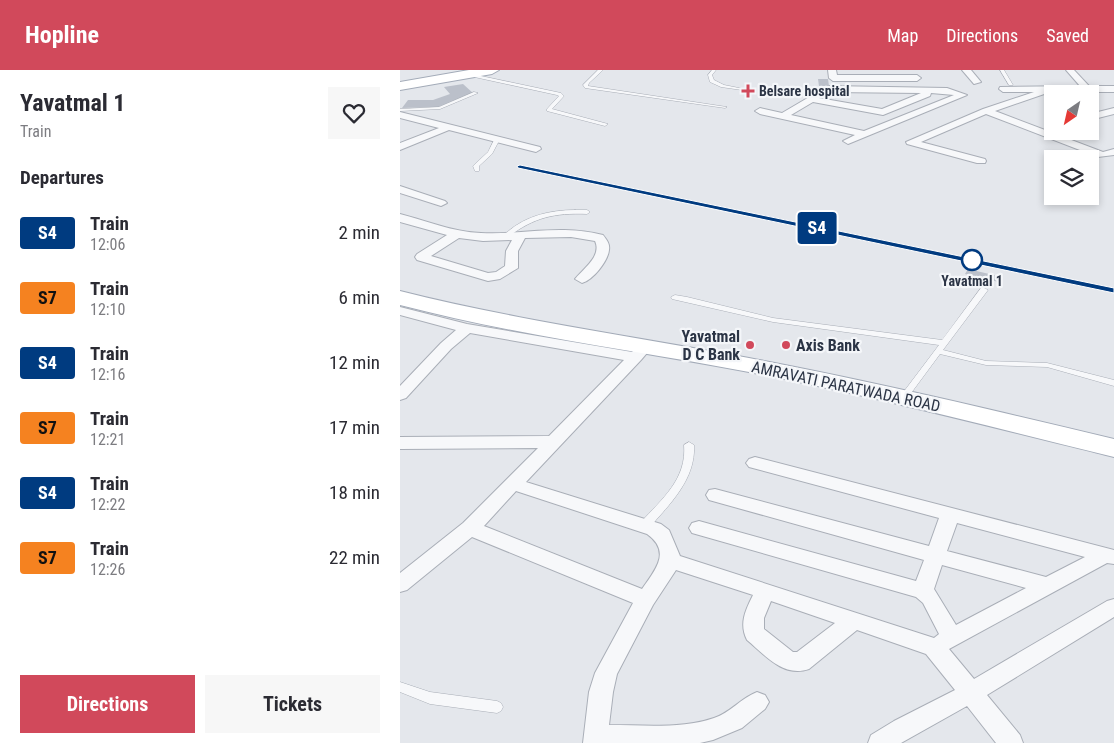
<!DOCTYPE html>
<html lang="en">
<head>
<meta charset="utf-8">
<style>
  :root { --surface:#fff; --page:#f7f7f7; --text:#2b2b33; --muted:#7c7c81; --accent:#d1495b }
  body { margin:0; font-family:"Roboto Condensed",sans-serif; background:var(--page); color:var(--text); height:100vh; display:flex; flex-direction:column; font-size:19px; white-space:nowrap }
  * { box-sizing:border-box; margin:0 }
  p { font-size:16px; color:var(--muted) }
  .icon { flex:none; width:28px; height:28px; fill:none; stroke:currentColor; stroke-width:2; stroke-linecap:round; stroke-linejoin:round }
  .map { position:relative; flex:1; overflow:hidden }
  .side { display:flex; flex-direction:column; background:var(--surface); width:400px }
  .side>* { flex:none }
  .badge { padding:0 10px; border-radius:4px; font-size:18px; line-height:32px }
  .needle { width:32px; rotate:214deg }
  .controls { position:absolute; left:644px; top:15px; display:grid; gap:10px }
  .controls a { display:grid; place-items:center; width:55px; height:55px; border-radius:0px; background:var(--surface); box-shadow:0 2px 8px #0003; font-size:25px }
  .map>.badge { position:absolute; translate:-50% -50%; box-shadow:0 0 0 2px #fff }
  h2 { padding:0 20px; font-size:19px; line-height:45px }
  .round { display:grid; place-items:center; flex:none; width:52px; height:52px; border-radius:0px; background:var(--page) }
  .overview { display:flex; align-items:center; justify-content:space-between; height:85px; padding:0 20px }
  h1 { font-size:24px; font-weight:700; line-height:38px }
  .button { display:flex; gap:10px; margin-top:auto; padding:10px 20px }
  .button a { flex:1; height:58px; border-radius:0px; background:var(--accent); color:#fff; font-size:20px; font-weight:700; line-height:58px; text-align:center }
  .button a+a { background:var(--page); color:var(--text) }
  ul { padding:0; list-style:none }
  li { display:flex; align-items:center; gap:15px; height:65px; padding:0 20px }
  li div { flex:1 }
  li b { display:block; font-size:19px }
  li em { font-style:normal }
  li .badge { min-width:55px; font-weight:700; text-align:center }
  header { display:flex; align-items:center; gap:30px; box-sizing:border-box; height:70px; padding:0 25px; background:var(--accent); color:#fff }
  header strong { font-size:24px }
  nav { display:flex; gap:28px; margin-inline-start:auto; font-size:18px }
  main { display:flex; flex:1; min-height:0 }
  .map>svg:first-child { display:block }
  .building { fill:#bbc0ca }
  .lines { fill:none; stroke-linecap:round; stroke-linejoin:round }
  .lane-casing { stroke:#a9aeb7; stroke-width:1 }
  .street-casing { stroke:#a9aeb7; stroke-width:2 }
  .primary-casing { stroke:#a3abb8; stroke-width:2 }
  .lane { fill:#f7f8fa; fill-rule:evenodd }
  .street { fill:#f7f8fa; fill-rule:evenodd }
  .primary { fill:#fff; fill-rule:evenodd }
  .rail-far1 { stroke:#7d8696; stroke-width:2; stroke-dasharray:1 3; stroke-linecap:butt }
  .rail { stroke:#7d8696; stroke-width:3; stroke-dasharray:2 4; stroke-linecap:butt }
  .line { fill:#003b80; stroke:#fff }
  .poi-dot { fill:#d1495b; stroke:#f4f6f9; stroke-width:2 }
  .stop-dot { fill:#fff; stroke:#003b80; stroke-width:2.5 }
  .labels { text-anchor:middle; stroke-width:4.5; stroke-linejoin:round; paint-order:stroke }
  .far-poi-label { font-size:14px; font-weight:bold; fill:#2b3445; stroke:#f4f6f9; text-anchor:start }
  .far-stop-label { font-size:14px; font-weight:bold; fill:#2b3445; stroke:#f4f6f9 }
  .poi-label { font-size:16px; font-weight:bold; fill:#2b3445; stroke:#f4f6f9; text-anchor:end }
  .street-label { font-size:16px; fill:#2b3445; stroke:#f4f6f9 }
</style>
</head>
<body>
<header>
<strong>Hopline</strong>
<nav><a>Map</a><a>Directions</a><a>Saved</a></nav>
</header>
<main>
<section class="side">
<div class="overview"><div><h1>Yavatmal 1</h1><p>Train</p></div><a class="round"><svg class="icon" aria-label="heart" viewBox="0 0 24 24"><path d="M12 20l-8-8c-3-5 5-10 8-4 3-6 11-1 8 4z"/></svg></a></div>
<h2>Departures</h2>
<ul>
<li><span class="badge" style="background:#003b80;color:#fff">S4</span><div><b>Train</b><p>12:06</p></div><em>2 min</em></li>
<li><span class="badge" style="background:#f58220;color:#111">S7</span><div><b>Train</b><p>12:10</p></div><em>6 min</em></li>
<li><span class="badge" style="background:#003b80;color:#fff">S4</span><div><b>Train</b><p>12:16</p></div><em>12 min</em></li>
<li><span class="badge" style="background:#f58220;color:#111">S7</span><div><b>Train</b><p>12:21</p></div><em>17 min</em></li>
<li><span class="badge" style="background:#003b80;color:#fff">S4</span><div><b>Train</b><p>12:22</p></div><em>18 min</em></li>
<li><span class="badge" style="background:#f58220;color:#111">S7</span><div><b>Train</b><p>12:26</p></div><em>22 min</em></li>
</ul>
<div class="button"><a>Directions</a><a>Tickets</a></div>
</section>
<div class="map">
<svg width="714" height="673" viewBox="0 0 714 673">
  <rect width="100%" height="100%" fill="#e4e7ec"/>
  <g class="building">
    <polygon points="418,9 428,9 429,16 419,16"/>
    <polygon points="63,14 74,24 39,37 2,38 8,30 33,30 50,24 44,17"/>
    <polygon points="568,199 602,207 599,212 565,204"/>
  </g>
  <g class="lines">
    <g class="lane-casing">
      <g id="lane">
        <polygon points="198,0 203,0 189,13 188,16 327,37 325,38 185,18 183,15"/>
        <polygon points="312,0 316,0 312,5 314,10 324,15 344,19 342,20 321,17 310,12 308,5"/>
        <polygon points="600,0 604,0 613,15 609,15"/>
        <polygon points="67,3 161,23 164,26 152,39 208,54 205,56 147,41 147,39 159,26 157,25 65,5"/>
        <polygon points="74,22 78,23 40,39 0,41 0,39 39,37"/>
        <polygon points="95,68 100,69 92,84 79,96 79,101 75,101 73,96 88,82"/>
        <path d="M175 140H187L190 142 187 144C154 143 135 147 108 167L106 168 103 166C122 147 148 140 175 140Z"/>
        <polygon points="581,218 584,218 588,220 543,280 586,291 647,293 714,310 714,316 647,297 586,295 540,284 506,330 503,331 499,328 539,275 373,252 272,229 271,227 275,225 287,227 373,248 542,270"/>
        <path d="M289 372 294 375C296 409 270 434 249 458H241L240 455 241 452C262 429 287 409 284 375Z"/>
        <polygon points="0,612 30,622 97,631 101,633 103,637 101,641 97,643 30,634 0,622"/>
      </g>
    </g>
    <g class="street-casing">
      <g id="street">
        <polygon points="428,0 436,0 437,5 517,5 521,8 517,11 433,11 429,8"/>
        <polygon points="562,0 571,0 581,12 574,14"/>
        <polygon points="666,0 674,0 689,16 714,16 714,22 650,22 595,41 703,82 714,79 714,85 698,87 586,44 521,72 585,89 586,91 585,93 577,93 507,74 506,72 583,39 634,22 603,22 599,19 600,17 680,16"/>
        <path d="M428 16 547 18 567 25 448 74 443 71 455 65 360 44 355 41 360 38 382 43ZM430 22 521 23 482 39 419 28ZM531 23 554 25 464 61 391 45 413 32 483 45 530 26Z"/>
        <polygon points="714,38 714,44 690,50 690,44"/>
        <polygon points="0,42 140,77 141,79 136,82 49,60 0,80 0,73 39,58 0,48"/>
        <polygon points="0,116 45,131 47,133 41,136 0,123"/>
        <path d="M0 144C27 151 53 162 81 163 125 165 159 154 203 165 207 170 210 174 209 180 208 191 193 210 182 213L175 209C184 198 202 186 195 171L171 167 125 168 118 181V198L100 209 88 211 17 190 15 187 17 184 47 165 0 152ZM59 168 83 171 112 170 106 181 105 196 96 202 88 203 31 186Z"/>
        <path d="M0 237 67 254 232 282 241 273H251L253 276 241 290 126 412 261 454 269 460 280 486 534 568 539 564 523 533 516 527 292 463 289 458 292 453 299 451 516 511 524 490 309 430 306 425 309 420 315 419 529 476 539 448 349 397 346 393 349 389 355 387 714 480V494L707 493 549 579 574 609 707 531 714 529V547L587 625 620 665 623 673H596L567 636 501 673H468L471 665 494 651 555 620 526 584 457 560 409 599C383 608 365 585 347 570 339 554 345 541 353 525L276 500 253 535 217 604 213 622 209 655C243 655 282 659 314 648 330 643 341 628 357 622L365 625 369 632 365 639 342 658 313 670 300 673H183L189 622 195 603 233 533 72 467 7 520 0 522V503L63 453 138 378 0 379V367L149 366 224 290 70 263 51 279 6 328 0 330V316L41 273 56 260 0 245ZM116 421 247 464C272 482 255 500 242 519L84 456ZM557 453 685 487 646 507 547 481ZM542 495 626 518 556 555 534 519ZM371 531 435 553 397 582H393L364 559V548Z"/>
      </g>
    </g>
    <g class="primary-casing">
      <g id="primary">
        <polygon points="69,0 99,0 92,4 0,20 0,12"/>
        <path d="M0 221C115 250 232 266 349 288 471 311 593 340 714 369V387C593 357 472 326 349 302 233 280 115 265 0 235Z"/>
      </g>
    </g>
    <use href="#lane" class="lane"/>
    <use href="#street" class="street"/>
    <use href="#primary" class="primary"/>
    <polyline class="rail-far1" points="120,97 170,107"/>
    <polyline class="rail" points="164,106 714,220"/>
  </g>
  <polygon class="line" points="120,95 714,218 714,223 118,98 117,96"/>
  <g class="poi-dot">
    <path d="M345.5 13.5h5v5h5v5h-5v5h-5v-5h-5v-5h5z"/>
    <circle cx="350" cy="275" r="5"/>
    <circle cx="386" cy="275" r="5"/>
  </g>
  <circle class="stop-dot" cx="572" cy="190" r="10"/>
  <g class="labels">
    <g class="far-poi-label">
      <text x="359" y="26">Belsare hospital</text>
    </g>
    <g class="far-stop-label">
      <text x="572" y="216">Yavatmal 1</text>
    </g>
    <g class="poi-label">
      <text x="340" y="272">Yavatmal<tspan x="340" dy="18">D C Bank</tspan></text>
      <text x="396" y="281" text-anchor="start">Axis Bank</text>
    </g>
    <g class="street-label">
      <text transform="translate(446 316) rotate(12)" y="6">AMRAVATI PARATWADA ROAD</text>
    </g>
  </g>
</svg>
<div class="controls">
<a><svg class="needle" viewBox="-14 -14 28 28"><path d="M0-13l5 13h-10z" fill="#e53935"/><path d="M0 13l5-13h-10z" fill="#7c7c81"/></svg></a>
<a><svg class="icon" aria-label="layers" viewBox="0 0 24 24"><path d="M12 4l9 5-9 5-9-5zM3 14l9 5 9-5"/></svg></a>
</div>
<b class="badge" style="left:417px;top:158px;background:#003b80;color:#fff">S4</b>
</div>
</main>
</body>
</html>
